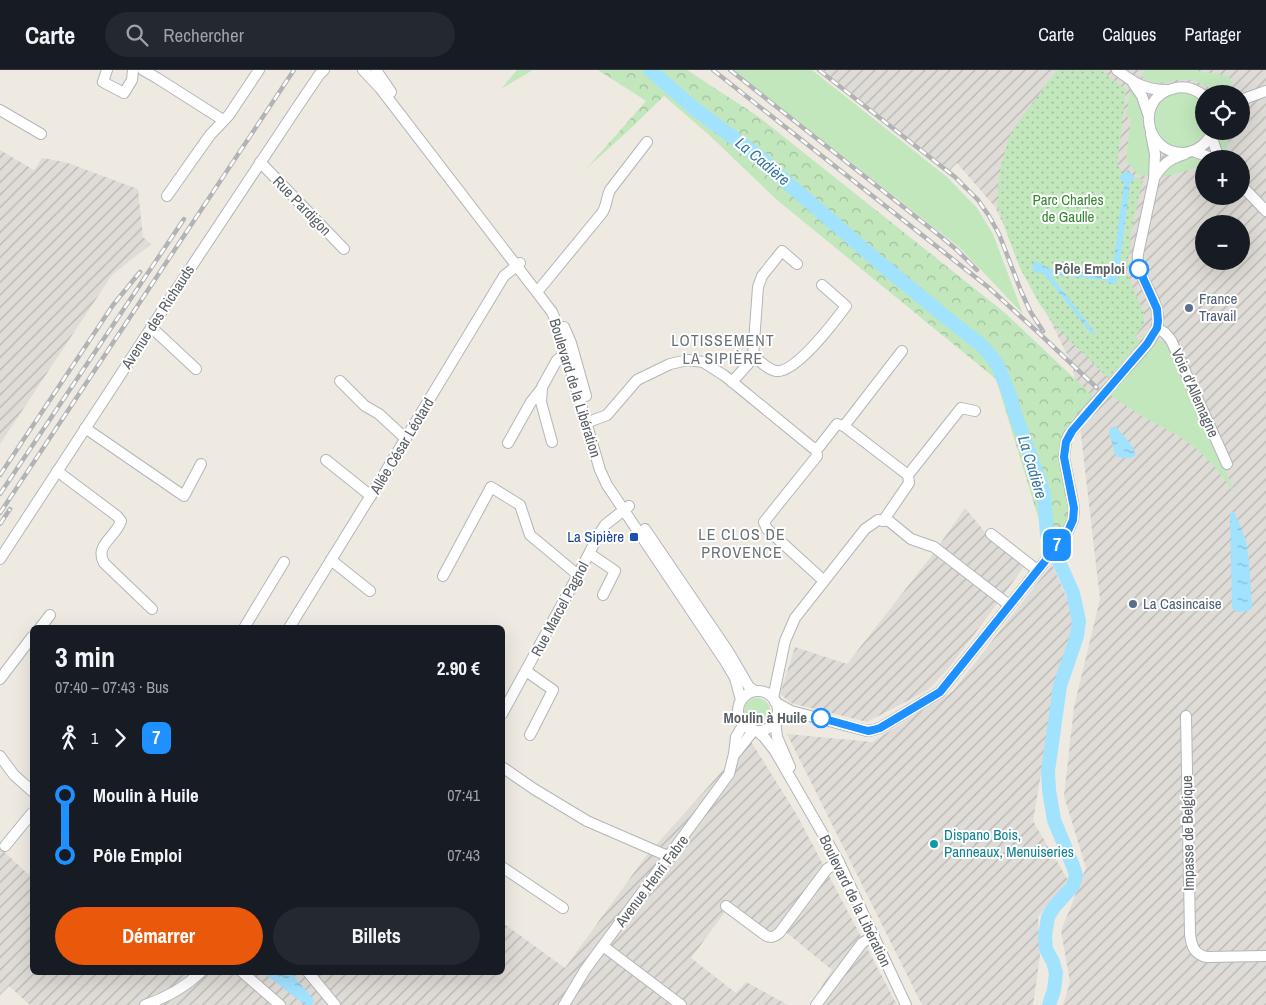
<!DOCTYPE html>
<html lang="fr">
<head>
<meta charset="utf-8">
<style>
  :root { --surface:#171b24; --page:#242831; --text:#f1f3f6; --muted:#9ea1a6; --line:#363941; --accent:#ea580c }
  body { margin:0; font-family:"Archivo Narrow",sans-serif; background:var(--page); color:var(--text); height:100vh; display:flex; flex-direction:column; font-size:19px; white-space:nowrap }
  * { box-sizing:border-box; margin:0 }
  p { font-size:16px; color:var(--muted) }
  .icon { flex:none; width:28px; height:28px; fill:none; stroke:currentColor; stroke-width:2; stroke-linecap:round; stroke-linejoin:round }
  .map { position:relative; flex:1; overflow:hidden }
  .sheet { position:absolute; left:30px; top:555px; width:475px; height:350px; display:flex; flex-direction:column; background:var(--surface); border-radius:8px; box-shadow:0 5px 20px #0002 }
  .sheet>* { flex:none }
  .badge { padding:0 10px; border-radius:8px; font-size:18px; line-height:32px }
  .fabs { position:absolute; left:1195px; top:15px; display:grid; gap:10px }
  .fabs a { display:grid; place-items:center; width:55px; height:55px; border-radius:50%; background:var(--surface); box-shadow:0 5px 20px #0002; font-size:25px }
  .map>.badge { position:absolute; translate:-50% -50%; box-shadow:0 0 0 2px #fff }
  .legs { display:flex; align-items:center; gap:8px; height:55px; padding:0 25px; font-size:16px }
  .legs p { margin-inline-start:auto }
  .summary { display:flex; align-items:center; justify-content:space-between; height:85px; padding:0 25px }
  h1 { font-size:28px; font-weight:700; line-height:38px }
  .cta { display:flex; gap:10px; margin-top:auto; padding:10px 25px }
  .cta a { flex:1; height:58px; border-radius:30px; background:var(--accent); color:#fff; font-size:20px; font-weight:700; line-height:58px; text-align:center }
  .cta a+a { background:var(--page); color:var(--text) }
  ul { padding:0 25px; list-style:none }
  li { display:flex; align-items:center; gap:18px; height:60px; font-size:19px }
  li i { display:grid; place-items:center; width:8px; height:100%; margin:0 6px; background:currentColor }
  li i::after { content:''; width:12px; height:12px; margin:-6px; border:4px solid; border-radius:50%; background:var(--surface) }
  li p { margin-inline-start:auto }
  li:first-child i { background:linear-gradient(#0000 50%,currentColor 0) }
  li:last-child i { background:linear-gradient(currentColor 50%,#0000 0) }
  header { display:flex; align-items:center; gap:30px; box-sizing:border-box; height:70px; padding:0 25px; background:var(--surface); border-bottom:1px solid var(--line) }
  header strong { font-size:24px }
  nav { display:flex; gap:28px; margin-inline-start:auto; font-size:18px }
  .search { width:350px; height:45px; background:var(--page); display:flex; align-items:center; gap:12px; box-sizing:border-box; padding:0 18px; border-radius:28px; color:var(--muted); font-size:19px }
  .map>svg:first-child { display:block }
  .industrial { fill:url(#industrial-furrows); fill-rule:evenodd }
  .green { fill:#c2e7bd }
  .forest { fill:url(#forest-crowns) }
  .park { fill:url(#park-dots) }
  .water { fill:url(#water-ripples) }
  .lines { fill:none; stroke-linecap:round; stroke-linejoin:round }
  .river { stroke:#a1e2ff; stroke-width:14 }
  .minor-casing { stroke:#b3b6ba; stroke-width:12 }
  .minor { stroke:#fff; stroke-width:10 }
  .rail-casing { stroke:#b2b3b4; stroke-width:4.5 }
  .rail { stroke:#fff; stroke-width:2.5; stroke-dasharray:8; stroke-linecap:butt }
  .line-1-casing { stroke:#fff; stroke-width:11 }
  .line-1 { stroke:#1e90ff; stroke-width:8 }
  .stop-1-dot { fill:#fff; stroke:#1e90ff; stroke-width:2.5 }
  .service-dot { fill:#5c6f8a; stroke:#fff; stroke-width:2 }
  .transit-dot { fill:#1a4fb4; stroke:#fff; stroke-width:2 }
  .culture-dot { fill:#0f9aa8; stroke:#fff; stroke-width:2 }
  .labels { text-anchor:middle; stroke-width:4; stroke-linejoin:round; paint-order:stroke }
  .park-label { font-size:15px; fill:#378630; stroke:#fff }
  .street-label { font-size:15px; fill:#5a6064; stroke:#fff }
  .stop-label { font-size:15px; font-weight:bold; fill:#5a6064; stroke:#fff; text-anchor:end }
  .service-label { font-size:15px; fill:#4e5e75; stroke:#fff; text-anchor:start }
  .transit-label { font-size:15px; fill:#164399; stroke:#fff; text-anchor:end }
  .culture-label { font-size:15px; fill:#0d838f; stroke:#fff; text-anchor:start }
  .water-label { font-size:16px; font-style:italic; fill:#3479a4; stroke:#fff }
  .neighbourhood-label { font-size:16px; letter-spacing:1px; fill:#6b7276; stroke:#fff }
</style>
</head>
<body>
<header>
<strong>Carte</strong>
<div class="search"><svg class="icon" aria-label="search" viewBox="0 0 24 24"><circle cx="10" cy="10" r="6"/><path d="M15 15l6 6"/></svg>Rechercher</div>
<nav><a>Carte</a><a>Calques</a><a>Partager</a></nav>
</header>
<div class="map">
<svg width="1266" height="935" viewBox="0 0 1266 935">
  <defs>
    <pattern id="industrial-furrows" width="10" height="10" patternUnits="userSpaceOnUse" patternTransform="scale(1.25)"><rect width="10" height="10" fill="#dfdcd7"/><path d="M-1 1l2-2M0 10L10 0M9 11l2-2" fill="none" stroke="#b8b6b2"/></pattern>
    <pattern id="forest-crowns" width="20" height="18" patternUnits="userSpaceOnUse" patternTransform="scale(1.25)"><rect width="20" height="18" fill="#c2e7bd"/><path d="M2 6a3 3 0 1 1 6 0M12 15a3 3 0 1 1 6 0" fill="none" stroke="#a1bf9d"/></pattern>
    <pattern id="park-dots" width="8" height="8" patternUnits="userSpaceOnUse" patternTransform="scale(1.25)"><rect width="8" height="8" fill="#c2e7bd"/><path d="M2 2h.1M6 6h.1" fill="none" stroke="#a1bf9d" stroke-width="1.8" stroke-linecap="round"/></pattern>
    <pattern id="water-ripples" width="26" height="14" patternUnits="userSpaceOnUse" patternTransform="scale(1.25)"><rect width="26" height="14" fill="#a1e2ff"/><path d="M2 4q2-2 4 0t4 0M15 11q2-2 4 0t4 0" fill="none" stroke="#86bbd2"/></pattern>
  </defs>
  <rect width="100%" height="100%" fill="#eeeae2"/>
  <g class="industrial">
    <path d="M823 0H1266V935H1063L1070 912 1061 861 1086 798 1064 726 1074 637 1100 529 1073 296 1031 213 995 137 957 93 950 100ZM1204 24H1241V61H1204ZM1204 89H1241V126H1204ZM1204 154H1241V191H1204Z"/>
    <polygon points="0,80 34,100 42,88 65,92 138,119 143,167 151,174 112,205 0,374"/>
    <polygon points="965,438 984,461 1026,494 991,542 948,599 928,620 867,652 791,633 780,624 795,577 847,594 933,484"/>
    <polygon points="1052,494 1076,549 1040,709 1033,751 1068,810 1038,847 1040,886 1033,935 922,935 787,664 872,672 953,621"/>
    <polygon points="750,670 797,745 897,935 810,935 832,900 781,858 771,865 730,835 691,888 736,923 746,912 788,935 30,935 9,916 0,925 0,778 28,804 32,801 32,902 502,902 503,853 565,898 646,786"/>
  </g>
  <g class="green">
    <polygon points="733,0 812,0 947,107 977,138 993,164 1023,244 959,177"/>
    <path d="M1145 0H1192L1229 6 1234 23C1215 26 1207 13 1190 10 1177 7 1160 16 1151 12 1147 11 1144 8 1141 5Z"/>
    <polygon points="1131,17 1134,20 1141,34 1143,56 1151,82 1149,106 1138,105 1126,90 1131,48 1126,47"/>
    <path d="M1179 21C1190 23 1196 24 1204 33V61H1206C1190 93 1143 72 1155 40 1157 34 1162 28 1168 25 1171 23 1175 23 1179 21Z"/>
    <polygon points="1218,61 1232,61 1223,89 1218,74"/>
    <polygon points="1197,86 1204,89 1204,96 1159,108 1168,95 1187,87"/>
    <polygon points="1158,271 1163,271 1171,279 1236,425 1214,396 1198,380 1182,368 1137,343 1109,324 1153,273"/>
    <circle cx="757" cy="641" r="13"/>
  </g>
  <g class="forest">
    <polygon points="517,0 533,0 501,19"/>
    <path d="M598 0H687L759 47 1004 242 1094 327 1063 366C1060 375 1058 384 1060 394 1063 413 1075 433 1067 452 1064 459 1058 466 1053 472L1046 473 996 309 777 130 708 64 664 26 629 60 586 99 646 31Z"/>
  </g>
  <polygon class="park" points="1057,0 1101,0 1126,20 1117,94 1124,103 1128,100 1135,108 1143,109 1130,167 1131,174 1126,202 1144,243 1144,252 1141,258 1135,266 1140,272 1108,308 1056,257 1039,233 1020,198 1007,164 997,134 998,117 1000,100 1008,70 1013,59"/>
  <g class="water">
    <polygon points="1128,100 1135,108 1130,113 1118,208 1116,213 1109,214 1104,210 1050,204 1096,264 1091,263 1043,203 1037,203 1034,202 1032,195 1035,192 1043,194 1048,199 1103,206 1107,202 1112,203 1124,113 1119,107"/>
    <path d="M1111 357H1116L1133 377 1136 384C1133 390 1123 388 1117 387L1115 385 1109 362Z"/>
    <polygon points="1232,441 1235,443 1246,471 1249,490 1252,538 1249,541 1236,542 1232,538 1230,443"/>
    <polygon points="264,903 291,903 314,930 314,932 311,935 305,935"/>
  </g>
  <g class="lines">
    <polyline class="river" points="650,0 696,40 760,87 783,109 881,194 948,249 980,274 991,286 998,296 1010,326 1015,344 1038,406 1044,424 1047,465 1073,523 1079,551 1077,566 1060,616 1048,701 1049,720 1054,750 1073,796 1076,805 1073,816 1054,837 1048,847 1045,866 1046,879 1053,892 1056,903 1054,920 1049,935"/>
    <g class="minor-casing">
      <g id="minor">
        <polyline points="107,0 103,12 124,23 132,10 133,0"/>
        <polyline points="143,0 157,8 223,50"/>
        <polyline points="363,0 380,18 552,242 555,249 561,266 600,400 607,415 725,591 735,608 741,630"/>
        <polyline points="376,0 391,22"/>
        <path d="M1117 0C1134 13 1145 20 1167 20"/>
        <polyline points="1133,13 1142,26 1148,44"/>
        <path d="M1204 26C1194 18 1184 15 1172 19 1135 29 1145 83 1183 83 1197 82 1208 73 1213 61"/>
        <polyline points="1241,30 1266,21"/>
        <polyline points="0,40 41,64"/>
        <polyline points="1211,65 1219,89"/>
        <polyline points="1193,81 1214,89"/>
        <polyline points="260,92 344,179"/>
        <path d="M1154 108C1163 94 1169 89 1185 84"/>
        <polyline points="1241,115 1266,141"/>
        <polyline points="167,126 210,65 229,45 259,0"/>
        <path d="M537 222 602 143C607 136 606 128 610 120L647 72"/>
        <polyline points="151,257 196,299"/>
        <polyline points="564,257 571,273 586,326"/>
        <polyline points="1157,258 1165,263 1171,270 1227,394"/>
        <path d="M753 286C760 291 768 300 776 301 795 304 835 251 846 236L822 215"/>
        <polyline points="340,311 365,336 379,344 406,369"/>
        <polyline points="732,312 749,293 753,286 758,217 762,206 782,181 797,194"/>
        <polyline points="586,353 607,345 637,310 670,294 688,290 703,292 725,306 813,378 816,378"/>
        <polyline points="844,356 908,405"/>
        <polyline points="85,358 184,426 201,394"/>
        <polyline points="552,372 541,332 542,317 557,290 561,287 571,283"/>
        <polyline points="508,373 531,332 542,318"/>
        <polyline points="326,390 371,426"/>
        <path d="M57 401 117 446 121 451C116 467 94 475 104 493L152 539"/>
        <polyline points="883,451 909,413 908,405 961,338 975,341"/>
        <polyline points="645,459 728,581 749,617 755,621"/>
        <polyline points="991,464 1037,500"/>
        <polyline points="590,484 615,501 603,525"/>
        <polyline points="0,489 168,232 296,39 319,5 324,0"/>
        <polyline points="331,490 370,521"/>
        <polyline points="443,506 491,417 520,435 530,465 578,505"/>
        <polyline points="824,511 767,459 764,452 817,386 816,378 819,377 837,354 844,356 902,281"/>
        <polyline points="40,558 50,545"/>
        <polyline points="244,558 284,492"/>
        <polyline points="289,558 386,401 504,206 520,193"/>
        <polyline points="526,601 553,620 530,665"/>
        <polyline points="0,609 32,567"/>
        <circle cx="758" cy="641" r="20"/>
        <polyline points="773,628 785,571 795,548 865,459 878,450 889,451 911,469 934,477 1009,535"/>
        <path d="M775 632 791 641 867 661 873 660 880 658 940 622 1050 485 1068 461 1073 450 1074 438 1064 387 1066 372 1068 366C1074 358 1081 350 1087 342 1099 329 1111 315 1123 302 1135 287 1158 269 1158 249 1158 225 1135 207 1138 184L1154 109 1155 84 1151 64"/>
        <polyline points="502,644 578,505 599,464 605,455 629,436"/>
        <path d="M1186 646 1190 863C1191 875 1194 885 1207 887L1266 886"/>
        <polyline points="775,651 777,667 790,697"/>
        <polyline points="757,661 764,667 775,681 839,792 906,935"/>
        <polyline points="735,684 754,660"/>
        <polyline points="0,686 14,705 32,721"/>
        <polyline points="502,697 534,719 587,751 670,787"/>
        <polyline points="5,776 32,743"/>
        <polyline points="502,797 563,838"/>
        <path d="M726 836 765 865C771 869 775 867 780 862L827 799 835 794 839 792"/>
        <polyline points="603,876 681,935"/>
        <polyline points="242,902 280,935"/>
        <polyline points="308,902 335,935"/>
        <path d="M145 935C166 928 184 918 201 902"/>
        <polyline points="564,935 585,900 729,704 734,684 736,667 743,655"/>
        <polyline points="816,935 862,873 874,866"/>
      </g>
    </g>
    <use href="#minor" class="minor"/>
    <g class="rail-casing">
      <g id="rail">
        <polyline points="713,0 988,217 1042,266 1097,318"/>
        <polyline points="730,0 939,165 957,180 977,200"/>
        <polyline points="819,0 955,107 978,130 989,146 999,164 1021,221 1030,241 1043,261"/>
        <polyline points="0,405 113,235 140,202"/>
        <polyline points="0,424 184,149"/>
        <polyline points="0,443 294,0"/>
        <polyline points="0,454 10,439"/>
      </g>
    </g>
    <use href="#rail" class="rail"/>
  </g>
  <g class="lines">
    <g class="line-1-casing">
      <polyline id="line-1" points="821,648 868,661 873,660 880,658 940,622 1050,485 1068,461 1073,450 1074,438 1064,387 1066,372 1072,361 1147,274 1157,258 1158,251 1157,239 1139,199"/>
    </g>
    <use href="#line-1" class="line-1"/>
  </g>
  <g class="stop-1-dot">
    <circle cx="1139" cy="199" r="9"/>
    <circle cx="821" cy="648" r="9"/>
  </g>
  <g class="service-dot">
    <circle cx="1189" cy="238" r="5"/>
    <circle cx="1133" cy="534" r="5"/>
  </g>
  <rect class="transit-dot" x="629" y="462" width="10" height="10" rx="2.5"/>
  <circle class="culture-dot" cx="934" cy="774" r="5"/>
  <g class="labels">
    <g class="park-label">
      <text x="1068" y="135">Parc Charles<tspan x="1068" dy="17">de Gaulle</tspan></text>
    </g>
    <g class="street-label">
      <text transform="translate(302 136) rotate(46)" y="5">Rue Pardigon</text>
      <text transform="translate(158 247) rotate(-57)" y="5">Avenue des Richauds</text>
      <text transform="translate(575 318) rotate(73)" y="5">Boulevard de la Libération</text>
      <text transform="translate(1195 323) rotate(66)" y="5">Voie d'Allemagne</text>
      <text transform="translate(402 376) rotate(-59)" y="5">Allée César Léotard</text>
      <text transform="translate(560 539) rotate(-62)" y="5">Rue Marcel Pagnol</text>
      <text transform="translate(1188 763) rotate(-91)" y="5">Impasse de Belgique</text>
      <text transform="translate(652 811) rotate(-53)" y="5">Avenue Henri Fabre</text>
      <text transform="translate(855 831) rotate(64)" y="5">Boulevard de la Libération</text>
    </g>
    <g class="stop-label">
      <text x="1125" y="204">Pôle Emploi</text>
      <text x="807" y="653">Moulin à Huile</text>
    </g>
    <g class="service-label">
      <text x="1199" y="234">France<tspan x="1199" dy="17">Travail</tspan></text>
      <text x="1143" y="539">La Casincaise</text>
    </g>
    <g class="transit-label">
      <text x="624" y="472">La Sipière</text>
    </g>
    <g class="culture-label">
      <text x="944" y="770">Dispano Bois,<tspan x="944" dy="17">Panneaux, Menuiseries</tspan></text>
    </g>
    <g class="water-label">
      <text transform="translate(763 91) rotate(40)" y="6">La Cadière</text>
      <text transform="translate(1033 397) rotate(73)" y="6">La Cadière</text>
    </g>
    <g class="neighbourhood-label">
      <text x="723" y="276">LOTISSEMENT<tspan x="723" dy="18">LA SIPIÈRE</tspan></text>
      <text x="742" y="470">LE CLOS DE<tspan x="742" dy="18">PROVENCE</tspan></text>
    </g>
  </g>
</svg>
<div class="fabs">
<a><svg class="icon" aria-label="locate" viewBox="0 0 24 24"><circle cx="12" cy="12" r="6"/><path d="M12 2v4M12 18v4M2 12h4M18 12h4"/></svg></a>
<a>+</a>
<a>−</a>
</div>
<b class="badge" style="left:1057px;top:475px;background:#1e90ff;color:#fff">7</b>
<section class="sheet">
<div class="summary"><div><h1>3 min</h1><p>07:40 – 07:43 · Bus</p></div><b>2.90 €</b></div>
<div class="legs"><svg class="icon" aria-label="walk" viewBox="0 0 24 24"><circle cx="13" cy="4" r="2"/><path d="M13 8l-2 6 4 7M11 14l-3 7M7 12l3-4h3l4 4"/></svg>1<svg class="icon" aria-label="forward" viewBox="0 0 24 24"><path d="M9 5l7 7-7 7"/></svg><b class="badge" style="background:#1e90ff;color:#fff">7</b></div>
<ul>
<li><i style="color:#1e90ff"></i><b>Moulin à Huile</b><p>07:41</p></li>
<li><i style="color:#1e90ff"></i><b>Pôle Emploi</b><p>07:43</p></li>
</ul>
<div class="cta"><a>Démarrer</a><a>Billets</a></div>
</section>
</div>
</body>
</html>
